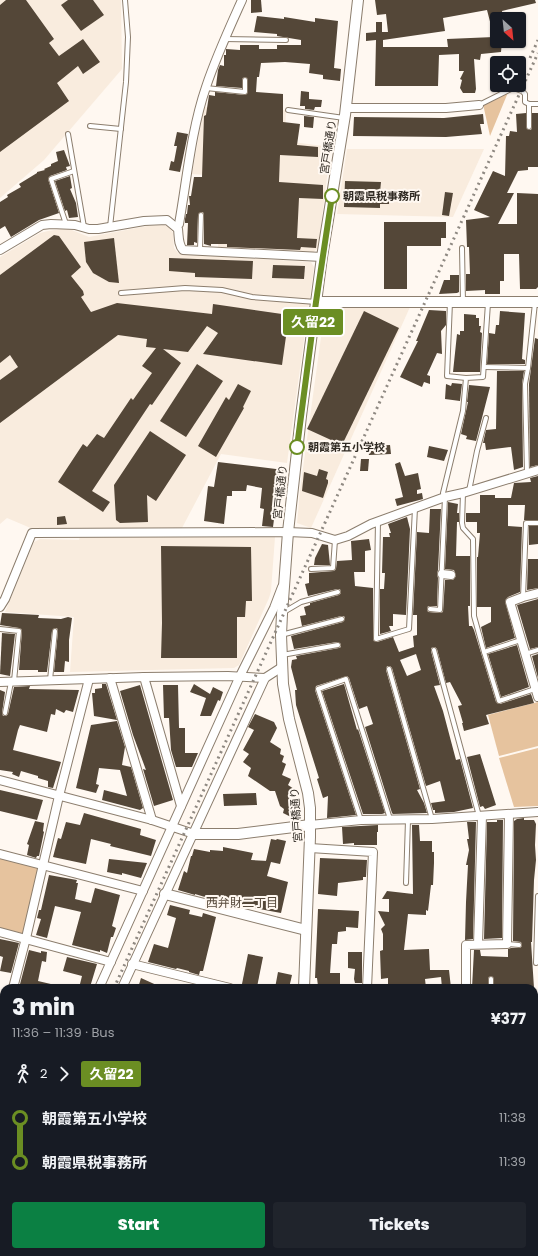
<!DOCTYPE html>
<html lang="en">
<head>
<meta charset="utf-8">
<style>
  :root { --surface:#171b24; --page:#20242c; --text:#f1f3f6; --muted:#9ea1a6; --accent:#0b8043 }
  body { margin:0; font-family:Poppins,"Noto Sans JP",sans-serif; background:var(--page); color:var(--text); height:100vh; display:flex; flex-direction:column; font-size:15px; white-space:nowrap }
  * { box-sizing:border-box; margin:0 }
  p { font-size:13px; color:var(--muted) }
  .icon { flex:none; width:22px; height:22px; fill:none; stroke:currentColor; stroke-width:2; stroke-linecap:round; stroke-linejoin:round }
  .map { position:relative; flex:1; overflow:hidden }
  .drawer { position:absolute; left:0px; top:984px; width:538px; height:272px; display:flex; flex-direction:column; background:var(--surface); border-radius:12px 12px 0 0; box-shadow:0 1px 3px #0004 }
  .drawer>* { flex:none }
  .badge { padding:0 8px; border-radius:3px; font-size:14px; line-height:26px }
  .needle { width:26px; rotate:153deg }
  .fabs { position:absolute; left:490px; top:12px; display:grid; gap:8px }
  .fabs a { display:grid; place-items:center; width:36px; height:36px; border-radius:4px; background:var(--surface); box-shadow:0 1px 3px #0004; font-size:20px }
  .map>.badge { position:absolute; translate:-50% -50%; box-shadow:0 0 0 2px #fff }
  .legs { display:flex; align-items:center; gap:6px; height:44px; padding:0 12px; font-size:13px }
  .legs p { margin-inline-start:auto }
  .overview { display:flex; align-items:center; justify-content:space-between; height:68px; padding:0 12px }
  h1 { font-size:22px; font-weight:800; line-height:30px }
  .cta { display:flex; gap:8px; margin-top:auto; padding:8px 12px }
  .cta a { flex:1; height:46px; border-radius:4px; background:var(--accent); color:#fff; font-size:16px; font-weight:800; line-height:46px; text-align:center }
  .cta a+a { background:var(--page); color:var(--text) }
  ul { padding:0 12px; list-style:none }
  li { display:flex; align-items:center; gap:14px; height:44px; font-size:15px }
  li i { display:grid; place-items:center; width:6px; height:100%; margin:0 5px; background:currentColor }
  li i::after { content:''; width:10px; height:10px; margin:-5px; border:3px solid; border-radius:50%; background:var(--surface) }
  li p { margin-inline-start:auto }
  li:first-child i { background:linear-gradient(#0000 50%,currentColor 0) }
  li:last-child i { background:linear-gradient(currentColor 50%,#0000 0) }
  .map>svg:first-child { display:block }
  .built { fill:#f9ecde }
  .green { fill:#e6c39e }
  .building { fill:#544738; fill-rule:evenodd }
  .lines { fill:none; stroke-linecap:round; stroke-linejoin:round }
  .service-casing { stroke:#8c7e6e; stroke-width:6 }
  .minor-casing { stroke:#8c7e6e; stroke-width:10 }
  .tertiary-casing { stroke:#8c7e6e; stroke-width:12 }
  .service { stroke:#fff; stroke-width:4 }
  .minor { stroke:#fff; stroke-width:8 }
  .tertiary { stroke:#fff; stroke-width:10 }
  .rail { stroke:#8f8982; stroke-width:3; stroke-dasharray:2 4; stroke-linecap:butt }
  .line-1-casing { stroke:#fff; stroke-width:9 }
  .line-1 { stroke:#6b8e23; stroke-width:6 }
  .stop-1-dot { fill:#fff; stroke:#6b8e23; stroke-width:2 }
  .labels { text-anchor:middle; stroke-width:4; stroke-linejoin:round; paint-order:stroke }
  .street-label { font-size:11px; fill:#302a23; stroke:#fff8f1 }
  .stop-label { font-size:11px; font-weight:bold; fill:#302a23; stroke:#fff8f1; text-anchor:start }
  .neighbourhood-label { font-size:12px; fill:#574a3c; stroke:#fff8f1 }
</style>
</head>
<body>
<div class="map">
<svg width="538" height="1256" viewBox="0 0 538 1256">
  <rect width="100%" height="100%" fill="#fff8f1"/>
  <g class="built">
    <polygon points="0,0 121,0 122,69 44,160 0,198"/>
    <polygon points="204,107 286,110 285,141 331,147 318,248 312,253 218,248 220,176 192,174"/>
    <polygon points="347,149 484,149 453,217 337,214"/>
    <polygon points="164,225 169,227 173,233 174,248 179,254 311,262 314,267 287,463 221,454 182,528 81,531 33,529 7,518 0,524 0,257 40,233 48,231 67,228 89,237 147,226"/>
    <polygon points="410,307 311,528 297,523 300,490 325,308"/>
    <polygon points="223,535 275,537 271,591 269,598 239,665 234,668 70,672 74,617 5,612 34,542 40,539 79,540 80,536"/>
    <polygon points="4,1059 4,1122 0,1131 0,1068"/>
  </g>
  <g class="green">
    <polygon points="509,90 490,136 483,104"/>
    <polygon points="538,702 538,746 499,756 488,715"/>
    <polygon points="538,748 538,806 514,807 499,758"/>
    <polygon points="0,858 40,868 25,934 0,928"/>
  </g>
  <g class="building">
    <polygon points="6,0 26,0 54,39 49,43 59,56 83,39 100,62 83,74 78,66 57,83 69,101 0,152 0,5"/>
    <polygon points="68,0 93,0 104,15 81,31 61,5"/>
    <polygon points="251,0 261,0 262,12 251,13"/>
    <path d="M375 0H535L536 3 502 11 503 19H497V41H502L501 52 481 54 480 60 474 59 476 89 475 93H463L460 88 462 80 460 79 464 71H459V54L439 55 438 86H375L376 40 366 41V33L376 32V22H382V32H388L386 14 377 15ZM487 10 494 37 447 39 448 47H383V40L445 31 443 18Z"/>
    <polygon points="257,16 284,19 284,17 315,22 315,18 338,21 334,68 341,69 340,81 323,79 323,75 309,73 310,64 285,62 261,63 259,77 257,77 256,92 283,94 283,122 300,124 297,145 318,147 318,157 280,155 279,182 323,185 323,199 299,198 297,238 317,239 316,248 301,247 300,250 227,247 227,244 211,244 211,246 204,244 204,215 203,212 201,212 198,215 197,243 194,242 194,245 187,245 188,223 185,223 185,219 186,214 187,214 188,205 190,205 189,196 191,196 194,177 202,177 204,116 206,115 209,95 215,96 215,92 245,95 248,92 248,80 245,77 242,79 242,88 216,86 218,70 220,65 224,66 224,55 226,55 226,49 240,50 240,45 259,45 259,49 277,49 277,45 301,45 301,40 277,36 277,34 254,32"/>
    <polygon points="301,91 309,92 309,99 322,100 321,107 315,107 314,110 305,109 305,106 300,106"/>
    <polygon points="526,113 526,127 529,130 531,130 532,127 532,113 538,113 538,167 528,167 528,170 518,171 507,193 514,193 498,224 517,224 517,193 538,194 538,287 536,289 520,289 519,254 504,254 504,281 500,281 500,294 485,294 485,290 466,291 466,274 470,274 469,247 467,247 466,220 490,217 474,210 493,171 505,176 506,136 509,136 510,131 517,132 516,114"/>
    <polygon points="483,114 484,124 480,124 482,134 446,137 353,136 354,117 444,118"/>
    <polygon points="304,116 314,117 313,128 304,127"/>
    <polygon points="177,132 188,134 180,172 169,170 171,161 174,162 177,146 174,146"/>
    <polygon points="64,150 70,166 66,167 67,170 50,176 48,179 59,213 39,220 11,237 5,226 0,229 0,202 8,197 7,195 21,187 19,184 37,173 37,172 45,170 44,169 51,166 51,164 58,161 56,152"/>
    <polygon points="70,176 72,188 70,189 76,203 78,217 69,218 67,210 65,211 55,181"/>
    <polygon points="345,181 381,182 380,192 390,192 389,204 380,204 380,208 344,207"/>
    <polygon points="445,192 453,193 449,216 442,215"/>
    <polygon points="384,222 446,222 446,238 441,238 441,246 407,246 407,289 384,289"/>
    <polygon points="54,235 59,236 81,267 71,276 83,291 84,295 81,297 91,312 117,303 212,314 213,304 289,315 282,365 203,354 218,333 207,326 188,352 163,349 181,363 152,405 150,404 92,491 110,502 103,512 58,482 83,444 87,447 97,434 104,438 131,398 133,400 152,373 142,366 156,348 146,347 147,339 118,335 0,423 0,380 18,367 10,355 0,363 0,275"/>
    <polygon points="114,238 119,283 109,282 93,273 86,262 84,242"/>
    <polygon points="169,258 253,261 252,279 195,277 195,273 169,271"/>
    <polygon points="273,265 305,266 304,279 272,278"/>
    <polygon points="450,275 459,275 459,292 457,293 439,294 444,280 450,280"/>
    <polygon points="429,310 446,311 446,325 441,331 442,354 437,353 427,375 430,376 430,384 424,382 422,387 400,377 418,341 416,341"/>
    <polygon points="340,311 341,319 331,321 330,312"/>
    <polygon points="364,311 399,328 342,445 307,429"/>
    <polygon points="500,311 525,313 522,359 525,360 525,364 487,364 489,333 495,334 496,325 499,325"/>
    <polygon points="464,314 476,315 476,318 479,318 479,326 481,326 480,332 482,333 480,372 453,372 457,334 460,335 460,331 464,331"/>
    <polygon points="535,338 538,339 538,465 530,467 529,384"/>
    <polygon points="197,364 223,381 186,437 160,421"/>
    <polygon points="497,371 524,371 522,384 523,467 514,470 511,447 486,450 485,443 483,443 486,430 496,429"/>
    <polygon points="452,383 462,384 460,401 445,399 446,384 451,386"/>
    <polygon points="238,384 251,391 243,407 244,408 216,457 198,446 226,397 229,400"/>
    <polygon points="469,385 490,387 476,441 466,439 467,436 461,434 468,402 467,402"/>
    <polygon points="150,431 186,455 156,501 147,495 148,522 120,523 116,520 114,485"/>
    <polygon points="390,445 391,454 369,455 367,446"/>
    <polygon points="429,446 448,450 444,461 427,457"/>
    <polygon points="361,459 369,459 368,471 360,471"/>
    <polygon points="218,462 284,470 281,489 278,489 273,527 262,526 264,509 260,508 262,488 247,485 246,491 232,491 232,496 227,496 224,524 204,521 208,486 214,487"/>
    <polygon points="400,462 405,476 418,473 421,489 417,490 417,494 422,493 423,499 397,506 395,499 403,497 395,464"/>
    <polygon points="319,469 328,472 326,479 328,480 328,483 323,498 302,491 304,472 317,476"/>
    <polygon points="538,476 538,520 524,520 525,505 508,505 508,526 522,527 520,592 508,597 505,601 515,638 486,648 481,627 491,622 491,607 477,607 477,557 478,557 480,533 477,533 477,522 466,522 466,513 480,513 480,495 495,495 495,498 511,498 514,483 531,482 530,478"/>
    <path d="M448 502 458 504 457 513H459V522H457L456 556H470V606H468L469 626H472L474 630 496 702 500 704 531 694 534 703 486 715 489 724 464 731 462 723H463L458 706 462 705 450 682 446 683 437 649 435 647 431 648V651L440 685 434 686 443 711 456 760 460 759 473 808 454 812 435 813V810H433L431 803 445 801 440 781 426 786 392 668 390 666H387L386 670 420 789 417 790 424 803 427 813 393 814 392 813 365 727 373 724 367 706 359 709 349 678 347 676 316 686 315 690 356 815 327 818 328 796 323 798 317 779 319 778 296 705 295 690H297L291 667 292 660 297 659 296 656 339 648 341 647V644L337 642 294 649 291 636 343 622 345 618 344 616H341L302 626 300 616 306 615 304 607 310 605V603L339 595 341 593 340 589H337L308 596 305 584 309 583V573L334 571 336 569 337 561 352 560 351 541 369 539 371 550 365 551V572H354L355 586 373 588V640L377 642 393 637 399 652 414 647 413 636 417 635V615H413L417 532 429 533 430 509H441L438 570 437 574 438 578 437 606H428L427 609 428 612 440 613 443 612 445 580H453L456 576 454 570 445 569ZM416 654 421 670 407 676 400 660Z"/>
    <polygon points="65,516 67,524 57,525 57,517"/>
    <polygon points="407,517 410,529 406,615 393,614 393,626 389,626 391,631 380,634 380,589 384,589 385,573 382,573 383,537 390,537 389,533 391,533 388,524"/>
    <polygon points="529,526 538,526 538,544 529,545"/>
    <polygon points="322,544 328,545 330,565 314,565 315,558"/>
    <polygon points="161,546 251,547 252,601 246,601 245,617 237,617 237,658 161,658 162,623"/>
    <polygon points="528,559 538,559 538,588 527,590"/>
    <polygon points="538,599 538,647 530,649 517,605"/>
    <polygon points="2,613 39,615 38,618 61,619 68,617 72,618 69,640 69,662 65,661 64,672 54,672 58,631 57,628 55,628 52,631 47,672 38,672 38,670 19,670 22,630 19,628 0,625"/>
    <polygon points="2,633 15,634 10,676 0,674"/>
    <polygon points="517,645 529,687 501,697 488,654"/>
    <polygon points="538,654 538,678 532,656"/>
    <polygon points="102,684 106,684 117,720 94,716 92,693 95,693 95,689 102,688"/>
    <polygon points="194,684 210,694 213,687 223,692 220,701 218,700 211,716 200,716 206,698 190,692"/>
    <polygon points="344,684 357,730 358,729 385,813 382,814 363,814 322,691"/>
    <polygon points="140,685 173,800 154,806 143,769 146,770 133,735 120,691"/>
    <polygon points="163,685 178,685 179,728 185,728 185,753 198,753 192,767 176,767 171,750 169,718 164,718"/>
    <polygon points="30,686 29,689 79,690 73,712 66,710 64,713 56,709 55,715 51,714 47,732 20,725 18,730 13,750 61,762 53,788 48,787 48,781 38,778 38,776 21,771 19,777 12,774 13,772 0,770 0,690 5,692 2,713 3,716 6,716 8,714 14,687"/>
    <polygon points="255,714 274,722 277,728 270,742 281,749 280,754 284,756 282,762 286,764 282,775 291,779 288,785 294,789 291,798 298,802 296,806 300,809 295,817 293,815 291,817 283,813 284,809 280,806 275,791 270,791 248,776 251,768 243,762 249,754 243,750 254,730 248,727"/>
    <polygon points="117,721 125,747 122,765 131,767 143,808 140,810 102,800 104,790 127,796 120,770 99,768 96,784 99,785 96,793 76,788 91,725"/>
    <polygon points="480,754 496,805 485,809 483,806 480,807 467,757"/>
    <polygon points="0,790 43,800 37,820 0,811"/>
    <polygon points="256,793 257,805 224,806 223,794"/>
    <polygon points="84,813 141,829 140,835 156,840 151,856 110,846 111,844 91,839 86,864 53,857 58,838 61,839 66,822 80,825"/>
    <polygon points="524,818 524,820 534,820 536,824 535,845 536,860 534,880 532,942 531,942 534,988 494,988 494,979 491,976 488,978 488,988 472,988 474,950 480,950 481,956 508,957 508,949 511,948 520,948 522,946 521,942 513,941 514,821 517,819"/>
    <polygon points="497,820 503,820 502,938 484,939 487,822 497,822"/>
    <polygon points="35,821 44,823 43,831 44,832 39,856 37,856 36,858 27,855 29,845 27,844"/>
    <polygon points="467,822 476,822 473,939 465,940 466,902 467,883 468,865 466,865 469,850 467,839 469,839"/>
    <polygon points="378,825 378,832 377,832 377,845 354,845 354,843 343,844 342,827"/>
    <polygon points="412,825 419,825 420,841 432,841 432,852 434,852 434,863 433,885 431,885 428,911 426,910 426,915 408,914 404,950 429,949 430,970 449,970 451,988 442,988 441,977 425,979 426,988 388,988 388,978 381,979 380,951 383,950 383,934 381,929 385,925 378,911 389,912 389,899 382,899 387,891 413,894"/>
    <polygon points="271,839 276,840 277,839 286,841 280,864 271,862 267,876 288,882 281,913 254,908 227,902 228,898 206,895 205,897 195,894 195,895 178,890 184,871 187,873 191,856 192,856 194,849 210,852 210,850 223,851 223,847 253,853 251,860 268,861 266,861"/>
    <polygon points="320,858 367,860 366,877 363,877 363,880 338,883 337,896 318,894"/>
    <polygon points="109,859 147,863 141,878 122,873 122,875 107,872"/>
    <polygon points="49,875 77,880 76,883 78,883 75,899 91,903 95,888 120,895 112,926 116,928 113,937 111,937 107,953 100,950 100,952 72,945 81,912 77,911 55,906 47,938 36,935 41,919 37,918 39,910 41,910"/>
    <polygon points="170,905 190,910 189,914 202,917 203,913 216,917 203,971 200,971 199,975 189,972 189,971 177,968 176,969 148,962 154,944 168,948 176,918 167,915"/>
    <polygon points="318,909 359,911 358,928 346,927 346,931 338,932 337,944 332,944 330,973 340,973 340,985 318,986 317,978 315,978"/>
    <polygon points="0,939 19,943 11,973 0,971 3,957 0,956"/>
    <polygon points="29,950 41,953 41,951 47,952 46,962 42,961 38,981 55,985 55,988 19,988"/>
    <polygon points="348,952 362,952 362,983 355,983 354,979 355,969 348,968"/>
    <polygon points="248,954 263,957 257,987 242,984"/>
    <polygon points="67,957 97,964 90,987 80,984 82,976 63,971"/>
    <polygon points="278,972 292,975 289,988 275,988"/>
    <polygon points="141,978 163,988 138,988"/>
  </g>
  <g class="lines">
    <g class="service-casing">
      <g id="service">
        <polyline points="224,39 286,40"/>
        <polyline points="206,88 245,92 245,80"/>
        <polyline points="479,105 513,88 522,91 525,94 525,102 529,104 538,104"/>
        <polyline points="288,110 344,118"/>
        <polyline points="90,126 121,129"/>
        <polyline points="529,127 529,104"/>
        <polyline points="68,134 84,227"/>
        <polyline points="66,224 51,179 74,171"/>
        <polyline points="110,227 126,82 128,37 125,0"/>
        <polyline points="462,248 463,302"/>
        <polyline points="200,250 201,215"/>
        <polyline points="121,293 185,288 222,290 252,297 316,302"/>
        <polyline points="450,302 447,376 466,378"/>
        <polyline points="484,367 528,368"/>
        <polyline points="527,473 525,384 528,368 535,303"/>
        <polyline points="469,491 477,451 486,418"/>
        <polyline points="463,493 462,523 463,528 473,539 474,616 484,652"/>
        <polyline points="378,521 376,639 409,629 415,508"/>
        <polyline points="311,569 333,568 335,540"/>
        <polyline points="523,597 526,523 538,523"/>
        <polyline points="430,609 440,610 445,497 443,493 463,411 466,378 483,377 488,303"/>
        <polyline points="284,612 301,602 338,592"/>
        <polyline points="0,629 19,631 14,681"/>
        <polyline points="281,635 342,619"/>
        <polyline points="521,640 484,652 499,701 535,689"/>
        <polyline points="434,650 479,816"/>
        <polyline points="525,654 538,650"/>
        <polyline points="282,655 338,645"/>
        <polyline points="389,669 432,819"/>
        <polyline points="50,680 55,631"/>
        <polyline points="5,713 11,682"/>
        <polyline points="361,820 318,689 346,679 390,819"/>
        <polyline points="406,883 408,820"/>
        <polyline points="538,896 536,963 538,962"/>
        <polyline points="507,944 519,945"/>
        <polyline points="491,979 491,988"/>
        <polyline points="535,1182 535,1121"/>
        <polyline points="514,1255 514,1252"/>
        <polyline points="260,1256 260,1252"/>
        <polyline points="353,1256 353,1252"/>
        <polyline points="380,1256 381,1252"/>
        <polyline points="410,1256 411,1252"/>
        <polyline points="440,1256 440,1252"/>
      </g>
    </g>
    <g class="minor-casing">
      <g id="minor">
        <polyline points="346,108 446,108 479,105"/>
        <path d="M176 227 179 224C187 179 191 131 206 87 216 57 229 29 242 0"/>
        <path d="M0 250 42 225 51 224 75 225 89 229H98L144 221 167 220 178 229C179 237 178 244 183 250L322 257"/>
        <polyline points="442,574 451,575"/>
        <polyline points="538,593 523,597 510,602 538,697"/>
        <polyline points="0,607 5,599 32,533 288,532 312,533 335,540 348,536 371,524 445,497 463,493 538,470"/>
        <polyline points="144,677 228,676 265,678"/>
        <polyline points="110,678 152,820"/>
        <polyline points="89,679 144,677 181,806"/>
        <polyline points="0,682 89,679 59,796 26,938 13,988"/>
        <polyline points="0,780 152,820 194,834"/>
        <polyline points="310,825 361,820 432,819 538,812"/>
        <polyline points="310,848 373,852 367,988"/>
        <polyline points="0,854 143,891"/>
        <polyline points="0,932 111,962"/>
        <polyline points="478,944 482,816"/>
        <polyline points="132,964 230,988"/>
        <polyline points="99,988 240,676 274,608 282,587"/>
        <polyline points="122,988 265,678 282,667"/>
        <polyline points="466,988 466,945 507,944 509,814"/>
        <polyline points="0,1186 4,1187"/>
        <polyline points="0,1202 4,1193"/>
        <polyline points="275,1252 290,1256"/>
        <polyline points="2,1256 4,1251"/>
        <polyline points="152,1256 154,1252"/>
        <polyline points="219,1256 219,1252"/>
      </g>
    </g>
    <g class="tertiary-casing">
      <g id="tertiary">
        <polyline points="316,302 538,302"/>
        <polyline points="194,834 238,834 310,825"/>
        <polyline points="165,894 306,930"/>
        <polyline points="304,988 310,837 310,808 308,793 289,719 283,684 281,635 282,614 288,532 301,416 322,257 345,115 358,0"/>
        <polyline points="0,1029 4,1020"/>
        <polyline points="534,1182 538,1184"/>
        <polyline points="325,1252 325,1256"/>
      </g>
    </g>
    <use href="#service" class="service"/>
    <use href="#minor" class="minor"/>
    <use href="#tertiary" class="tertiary"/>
    <g class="rail">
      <polyline points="530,58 538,40"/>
      <polyline points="114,988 538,53"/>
      <polyline points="0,1227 4,1218"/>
      <polyline points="0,1240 4,1231"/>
    </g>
  </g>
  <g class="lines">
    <g class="line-1-casing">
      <polyline id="line-1" points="297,447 316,302 332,196"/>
    </g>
    <use href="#line-1" class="line-1"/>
  </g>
  <g class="stop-1-dot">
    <circle cx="332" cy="196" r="7"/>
    <circle cx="297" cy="447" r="7"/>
  </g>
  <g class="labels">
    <g class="street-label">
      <text transform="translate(328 147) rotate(-81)" y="4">宮戸橋通り</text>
      <text transform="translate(280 492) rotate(-84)" y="4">宮戸橋通り</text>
      <text transform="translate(296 815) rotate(-94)" y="4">宮戸橋通り</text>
    </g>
    <g class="stop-label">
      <text x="343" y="200">朝霞県税事務所</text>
      <text x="308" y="451">朝霞第五小学校</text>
    </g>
    <g class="neighbourhood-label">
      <text x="242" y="907">西弁財二丁目</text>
    </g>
  </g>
</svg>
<div class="fabs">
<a><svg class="needle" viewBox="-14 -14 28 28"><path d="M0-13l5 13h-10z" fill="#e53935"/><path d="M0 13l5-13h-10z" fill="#9ea1a6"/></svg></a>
<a><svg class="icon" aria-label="locate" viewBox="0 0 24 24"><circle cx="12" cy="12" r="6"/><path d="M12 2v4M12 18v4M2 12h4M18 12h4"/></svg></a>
</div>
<b class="badge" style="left:313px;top:322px;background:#6b8e23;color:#fff">久留22</b>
<section class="drawer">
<div class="overview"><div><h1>3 min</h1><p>11:36 – 11:39 · Bus</p></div><b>¥377</b></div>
<div class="legs"><svg class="icon" aria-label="walk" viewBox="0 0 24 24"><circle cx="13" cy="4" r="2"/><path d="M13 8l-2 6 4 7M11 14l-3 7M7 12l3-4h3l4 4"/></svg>2<svg class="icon" aria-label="forward" viewBox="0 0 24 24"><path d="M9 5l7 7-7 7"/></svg><b class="badge" style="background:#6b8e23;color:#fff">久留22</b></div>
<ul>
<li><i style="color:#6b8e23"></i><b>朝霞第五小学校</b><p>11:38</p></li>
<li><i style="color:#6b8e23"></i><b>朝霞県税事務所</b><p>11:39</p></li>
</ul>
<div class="cta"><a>Start</a><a>Tickets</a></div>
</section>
</div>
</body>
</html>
